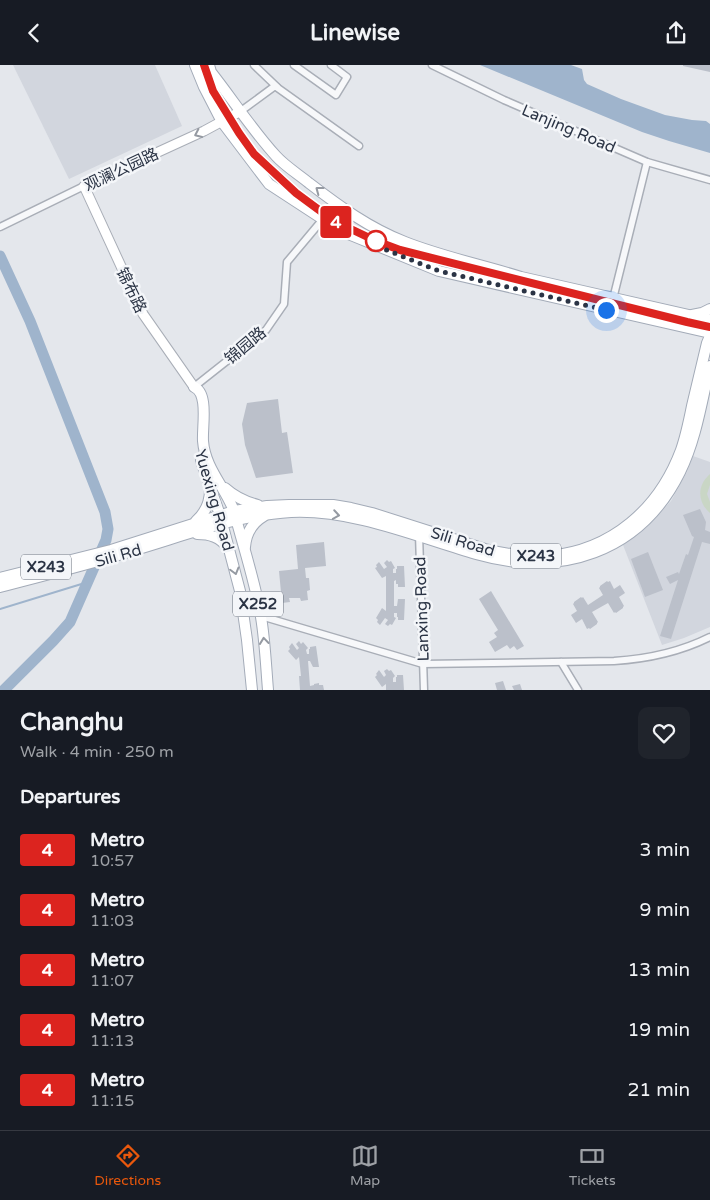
<!DOCTYPE html>
<html lang="en">
<head>
<meta charset="utf-8">
<style>
  :root { --surface:#171b24; --page:#20242c; --text:#f1f3f6; --muted:#9ea1a6; --line:#363941; --accent:#ea580c }
  body { margin:0; font-family:"Varela Round","Noto Sans SC",sans-serif; background:var(--page); color:var(--text); height:100vh; display:flex; flex-direction:column; font-size:19px; white-space:nowrap }
  * { box-sizing:border-box; margin:0 }
  p { font-size:16px; color:var(--muted) }
  .icon { flex:none; width:28px; height:28px; fill:none; stroke:currentColor; stroke-width:2; stroke-linecap:round; stroke-linejoin:round }
  .map { position:relative; height:625px; overflow:hidden }
  .drawer { display:flex; flex-direction:column; background:var(--surface); flex:1 }
  .drawer>* { flex:none }
  .badge { padding:0 10px; border-radius:4px; font-size:18px; line-height:32px }
  .you { position:absolute; width:25px; height:25px; margin:-12px; border:4px solid #fff; border-radius:50%; background:#1a73e8; box-shadow:0 0 0 8px #1a73e833 }
  .map>.badge { position:absolute; translate:-50% -50%; box-shadow:0 0 0 2px #fff }
  h2 { padding:0 20px; font-size:19px; line-height:45px }
  .round { display:grid; place-items:center; flex:none; width:52px; height:52px; border-radius:10px; background:var(--page) }
  .headline { display:flex; align-items:center; justify-content:space-between; height:85px; padding:0 20px }
  h1 { font-size:24px; font-weight:700; line-height:38px }
  ul { padding:0; list-style:none }
  li { display:flex; align-items:center; gap:15px; height:60px; padding:0 20px }
  li div { flex:1 }
  li b { display:block; font-size:19px }
  li em { font-style:normal }
  li .badge { min-width:55px; font-weight:700; text-align:center }
  header { display:flex; justify-content:space-between; align-items:center; height:65px; padding:0 20px; background:var(--surface); font-size:22px; font-weight:700 }
  .tabs { display:flex; justify-content:space-around; align-items:center; height:70px; border-top:1px solid var(--line); background:var(--surface); font-size:14px; color:var(--muted) }
  .tabs a { display:grid; justify-items:center; gap:2px }
  .tabs .on { color:var(--accent) }
  .map>svg:first-child { display:block }
  .built { fill:#d2d6de }
  .green { fill:#c9d6c5 }
  .water { fill:#9fb4cc }
  .lines { fill:none; stroke-linecap:round; stroke-linejoin:round }
  .stream { stroke:#9fb4cc; stroke-width:2 }
  .river { stroke:#9fb4cc; stroke-width:11 }
  .building { fill:#bbc0ca }
  .street-casing { stroke:#a9aeb7; stroke-width:9 }
  .secondary-casing { stroke:#a9aeb7; stroke-width:11 }
  .primary-casing { stroke:#a3abb8; stroke-width:12 }
  .street { stroke:#f7f8fa; stroke-width:6 }
  .secondary { stroke:#fff; stroke-width:9 }
  .primary { stroke:#fff; stroke-width:10 }
  .oneway { stroke:#959aa2 }
  .line-casing { stroke:#fff; stroke-width:11 }
  .line { stroke:#dc241f; stroke-width:8 }
  .walk { stroke:#2b3445; stroke-width:5; stroke-dasharray:0 9 }
  .stop-dot { fill:#fff; stroke:#dc241f; stroke-width:2.5 }
  .labels { text-anchor:middle; stroke-width:5; stroke-linejoin:round; paint-order:stroke }
  .shield { fill:#f4f6f9; stroke:#676e7b; stroke-width:1 }
  .shield-label { font-size:15px; font-weight:bold; fill:#2b3445 }
  .street-label { font-size:16px; fill:#2b3445; stroke:#f4f6f9 }
</style>
</head>
<body>
<header><svg class="icon" aria-label="back" viewBox="0 0 24 24"><path d="M15 5l-7 7 7 7"/></svg>Linewise<svg class="icon" aria-label="share" viewBox="0 0 24 24"><path d="M12 15V3M7 8l5-5 5 5M5 13v7h14v-7"/></svg></header>
<div class="map">
<svg width="710" height="625" viewBox="0 0 710 625">
  <rect width="100%" height="100%" fill="#e4e7ec"/>
  <g class="built">
    <polygon points="13,0 155,0 182,61 69,114"/>
    <polygon points="693,391 710,397 710,562 684,573 662,580 623,480 649,460 671,436 687,407"/>
  </g>
  <path class="green" d="M710 409V420L707 429 710 437V448C697 437 697 420 710 409Z"/>
  <polygon class="water" points="480,0 571,0 582,4 584,15 587,19 621,34 665,50 692,55 706,56 710,59 710,88 669,76 642,67"/>
  <g class="lines">
    <polyline class="stream" points="0,544 88,517"/>
    <polyline class="river" points="0,191 30,256 105,447 108,464 106,475 70,557 53,576 4,625"/>
  </g>
  <g class="building">
    <polygon points="683,0 710,0 710,7 683,1"/>
    <polygon points="278,334 282,368 287,367 293,408 256,413 245,380 242,359 247,338"/>
    <polygon points="700,444 706,457 705,465 710,467 710,479 702,477 671,574 660,571 678,515 670,519 666,512 678,507 679,509 686,489 688,490 694,472 692,471 683,450"/>
    <polygon points="324,477 326,501 305,503 306,513 309,513 310,525 307,526 308,535 301,536 300,533 289,533 290,537 282,538 279,506 298,504 296,480"/>
    <polygon points="648,487 663,525 645,532 631,494"/>
    <polygon points="387,495 389,497 391,496 395,503 393,504 393,508 396,508 396,504 397,504 397,501 404,501 405,522 398,522 398,519 396,519 396,515 394,516 394,541 397,541 398,534 405,534 404,555 398,555 398,552 397,552 397,548 394,548 394,552 396,553 392,560 390,559 388,561 385,559 388,555 385,553 380,560 377,557 378,555 376,553 382,543 386,546 386,511 382,513 375,503 377,502 376,500 379,497 384,504 387,502 384,498"/>
    <polygon points="607,516 608,517 610,516 614,524 620,520 625,528 619,532 624,541 623,542 623,543 616,548 615,547 614,548 608,538 592,547 598,557 597,558 597,559 590,564 589,563 587,564 582,554 576,558 571,550 577,546 573,539 574,538 574,537 581,532 582,533 583,532 588,540 603,530 599,523 600,522 600,521"/>
    <polygon points="491,526 524,581 517,585 514,581 510,584 507,580 495,587 489,577 497,572 494,568 498,565 479,534"/>
    <polygon points="299,576 301,579 303,577 308,583 306,585 307,589 309,589 309,584 310,584 310,582 316,581 319,602 313,602 310,596 308,596 310,621 314,620 314,619 319,618 319,620 323,620 324,625 300,625 299,611 301,611 299,592 296,595 288,586 290,584 289,582 292,578 297,585 299,583 296,579"/>
    <polygon points="387,604 389,606 391,605 395,611 393,613 393,617 396,617 396,612 397,612 397,610 403,610 404,625 386,625 386,619 382,622 375,612 377,610 376,609 379,605 384,612 386,610 384,606"/>
    <polygon points="503,616 506,625 497,625 495,618"/>
    <polygon points="520,619 522,625 514,625 512,621"/>
  </g>
  <g class="lines">
    <g class="street-casing">
      <g id="street">
        <polyline points="254,0 277,22"/>
        <polyline points="294,0 336,30 347,12 331,0"/>
        <polyline points="432,0 504,35 647,97 710,115"/>
        <polyline points="241,46 275,21 359,81"/>
        <polyline points="0,162 84,121"/>
        <polyline points="613,234 647,97"/>
        <polyline points="194,322 266,265 284,239 287,197 323,154"/>
        <polyline points="419,469 424,625"/>
        <path d="M261 551 423 599 614 596C647 594 680 587 710 572"/>
        <polyline points="561,597 578,625"/>
      </g>
    </g>
    <g class="secondary-casing">
      <polyline id="secondary" points="194,322 143,249 84,121 204,66 241,46"/>
    </g>
    <g class="primary-casing">
      <g id="primary">
        <polyline points="195,0 204,22 222,57 269,119 341,166 439,206 710,268"/>
        <path d="M209 0 211 7C233 35 253 66 276 91 285 101 298 109 309 118 339 141 369 163 405 177 443 192 483 200 521 212L710 255"/>
        <polyline points="692,250 702,248 710,244"/>
        <path d="M194 322C209 328 202 362 203 376 205 403 225 422 234 446 243 481 255 516 261 552 265 576 266 601 268 625"/>
        <polyline points="201,396 220,450 240,526 247,575 252,625"/>
        <path d="M225 423C235 432 246 437 258 440"/>
        <path d="M196 456C205 448 210 438 210 425"/>
        <path d="M197 469C210 469 220 472 228 483"/>
        <path d="M245 482C246 468 252 458 264 451"/>
        <path d="M0 513 111 485 234 446 267 441 289 440H333L351 443 372 448 485 484C506 489 527 493 549 491 612 485 659 444 681 385 686 371 689 356 692 341 697 320 702 299 707 278L710 271"/>
        <path d="M0 522C45 510 91 499 135 485 186 470 237 450 291 447 352 444 418 472 476 489 560 513 640 488 680 407 696 375 702 335 710 301"/>
      </g>
    </g>
    <use href="#street" class="street"/>
    <use href="#secondary" class="secondary"/>
    <use href="#primary" class="primary"/>
  </g>
  <defs><path id="oneway-chevron" d="M-2-3.5L2.5 0L-2 3.5" fill="none" stroke-width="1.6" stroke-linecap="round" stroke-linejoin="round" transform="scale(1.25)"/></defs>
  <g class="oneway">
    <use href="#oneway-chevron" transform="translate(198 69) rotate(155)"/>
    <use href="#oneway-chevron" transform="translate(319 125) rotate(-143)"/>
    <use href="#oneway-chevron" transform="translate(336 450) rotate(9)"/>
    <use href="#oneway-chevron" transform="translate(235 506) rotate(75)"/>
    <use href="#oneway-chevron" transform="translate(264 576) rotate(-96)"/>
  </g>
  <g class="lines">
    <g class="line-casing">
      <polyline id="line" points="204,0 213,26 239,68 254,89 296,128 334,156 376,176 400,185 687,257 710,262"/>
    </g>
    <use href="#line" class="line"/>
    <polyline class="walk" points="376,176 374,180 439,206 606,245"/>
  </g>
  <circle class="stop-dot" cx="376" cy="176" r="10"/>
  <g class="labels">
    <g class="shield">
      <rect x="511" y="478.5" width="50" height="25" rx="4"/>
      <rect x="21" y="489.5" width="50" height="25" rx="4"/>
      <rect x="233" y="526.5" width="50" height="25" rx="4"/>
    </g>
    <g class="shield-label">
      <text x="536" y="496">X243</text>
      <text x="46" y="507">X243</text>
      <text x="258" y="544">X252</text>
    </g>
    <g class="street-label">
      <text transform="translate(569 63) rotate(23)" y="6">Lanjing Road</text>
      <text transform="translate(121 104) rotate(-25)" y="6">观澜公园路</text>
      <text transform="translate(132 225) rotate(64)" y="6">锦布路</text>
      <text transform="translate(245 280) rotate(-40)" y="6">锦园路</text>
      <text transform="translate(215 435) rotate(74)" y="6">Yuexing Road</text>
      <text transform="translate(463 476) rotate(17)" y="6">Sili Road</text>
      <text transform="translate(118 490) rotate(-16)" y="6">Sili Rd</text>
      <text transform="translate(421 544) rotate(-92)" y="6">Lanxing Road</text>
    </g>
  </g>
</svg>
<div class="you" style="left:606px;top:245px"></div>
<b class="badge" style="left:336px;top:157px;background:#dc241f;color:#fff">4</b>
</div>
<section class="drawer">
<div class="headline"><div><h1>Changhu</h1><p>Walk · 4 min · 250 m</p></div><a class="round"><svg class="icon" aria-label="heart" viewBox="0 0 24 24"><path d="M12 20l-8-8c-3-5 5-10 8-4 3-6 11-1 8 4z"/></svg></a></div>
<h2>Departures</h2>
<ul>
<li><span class="badge" style="background:#dc241f;color:#fff">4</span><div><b>Metro</b><p>10:57</p></div><em>3 min</em></li>
<li><span class="badge" style="background:#dc241f;color:#fff">4</span><div><b>Metro</b><p>11:03</p></div><em>9 min</em></li>
<li><span class="badge" style="background:#dc241f;color:#fff">4</span><div><b>Metro</b><p>11:07</p></div><em>13 min</em></li>
<li><span class="badge" style="background:#dc241f;color:#fff">4</span><div><b>Metro</b><p>11:13</p></div><em>19 min</em></li>
<li><span class="badge" style="background:#dc241f;color:#fff">4</span><div><b>Metro</b><p>11:15</p></div><em>21 min</em></li>
</ul>
</section>
<nav class="tabs">
<a class="on"><svg class="icon" aria-label="directions" viewBox="0 0 24 24"><path d="M12 3l9 9-9 9-9-9zM9 14v-3h6M13 9l2 2-2 2"/></svg>Directions</a>
<a><svg class="icon" aria-label="map" viewBox="0 0 24 24"><path d="M3 6l6-2 6 2 6-2v14l-6 2-6-2-6 2zM9 4v14M15 6v14"/></svg>Map</a>
<a><svg class="icon" aria-label="tickets" viewBox="0 0 24 24"><path d="M3 7h18v10H3zM15 7v10"/></svg>Tickets</a>
</nav>
</body>
</html>
